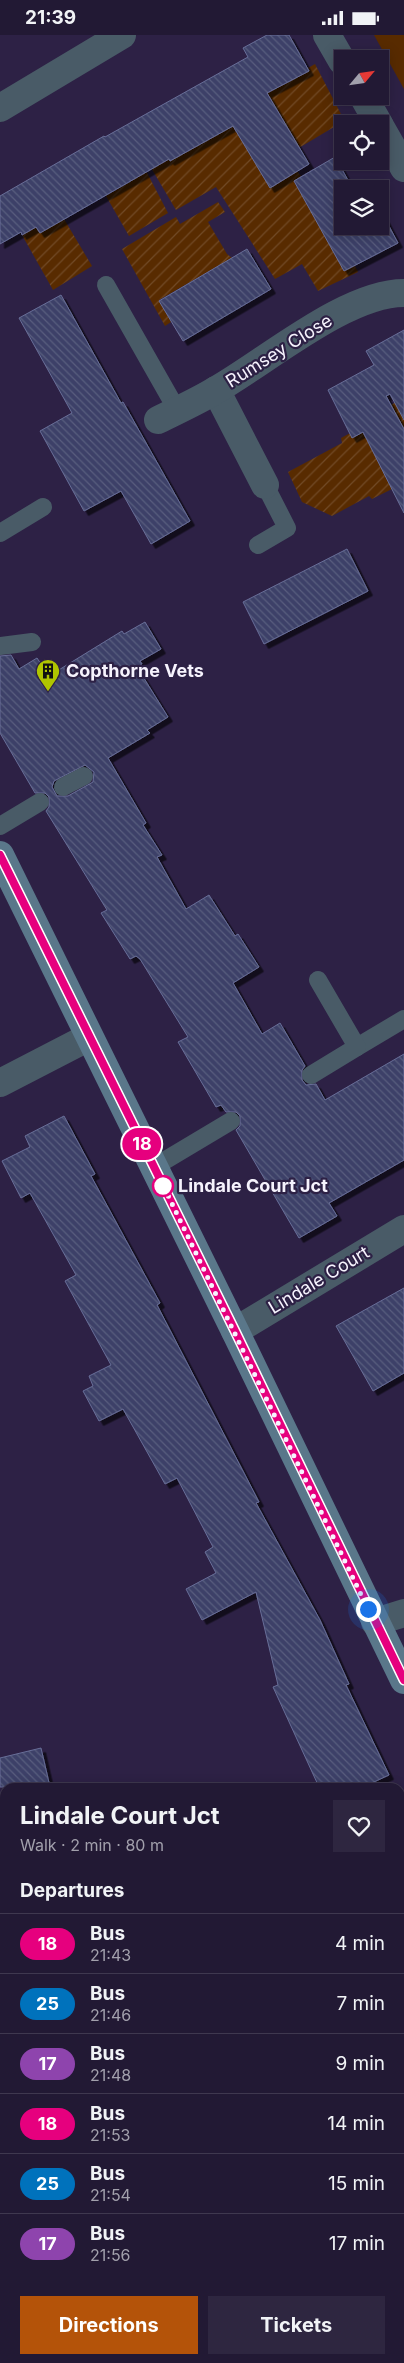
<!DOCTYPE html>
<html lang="en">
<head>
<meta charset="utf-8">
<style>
  :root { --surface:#221934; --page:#2e2640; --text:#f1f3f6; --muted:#a2a0ac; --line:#3f384f; --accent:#b45309 }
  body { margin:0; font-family:Inter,sans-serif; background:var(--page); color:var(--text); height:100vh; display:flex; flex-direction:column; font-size:19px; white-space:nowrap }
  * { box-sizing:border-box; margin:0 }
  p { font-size:16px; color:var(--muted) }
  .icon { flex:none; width:28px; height:28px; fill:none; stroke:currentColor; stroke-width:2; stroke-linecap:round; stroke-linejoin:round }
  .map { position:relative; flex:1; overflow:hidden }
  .sheet { position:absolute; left:0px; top:1748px; width:405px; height:581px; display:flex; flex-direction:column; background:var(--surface); border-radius:15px 15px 0 0; box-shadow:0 2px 12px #0003,0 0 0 1px var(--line) }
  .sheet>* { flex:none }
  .badge { padding:0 10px; border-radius:16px; font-size:18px; line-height:32px }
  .needle { width:32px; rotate:61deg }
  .buttons { position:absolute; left:334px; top:15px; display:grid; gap:10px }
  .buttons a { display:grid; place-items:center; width:55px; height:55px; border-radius:0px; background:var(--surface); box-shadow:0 2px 12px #0003,0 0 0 1px var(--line); font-size:25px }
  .you { position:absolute; width:25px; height:25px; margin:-12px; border:4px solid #fff; border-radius:50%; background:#1a73e8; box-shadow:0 0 0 8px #1a73e833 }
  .map>.badge { position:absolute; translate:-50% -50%; box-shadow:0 0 0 2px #fff }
  h2 { padding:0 20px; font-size:19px; line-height:45px }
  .round { display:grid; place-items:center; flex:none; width:52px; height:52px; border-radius:0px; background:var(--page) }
  .summary { display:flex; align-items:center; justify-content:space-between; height:85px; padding:0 20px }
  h1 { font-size:24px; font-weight:700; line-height:38px }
  .cta { display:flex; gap:10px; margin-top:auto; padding:10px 20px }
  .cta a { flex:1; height:58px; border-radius:0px; background:var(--accent); color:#fff; font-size:20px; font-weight:700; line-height:58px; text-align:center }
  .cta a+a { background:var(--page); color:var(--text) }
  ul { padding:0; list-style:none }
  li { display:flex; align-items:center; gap:15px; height:60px; padding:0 20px; border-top:1px solid var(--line) }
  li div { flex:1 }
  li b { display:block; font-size:19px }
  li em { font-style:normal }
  li .badge { min-width:55px; font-weight:700; text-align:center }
  .status { display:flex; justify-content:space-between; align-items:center; height:35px; padding:0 25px; background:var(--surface); direction:ltr }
  .status svg { height:14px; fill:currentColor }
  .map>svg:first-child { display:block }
  .green { fill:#582b00 }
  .garden { fill:url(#garden-furrows) }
  .building { fill:url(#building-back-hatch); stroke:#686e98; fill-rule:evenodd; filter:url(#shadow) }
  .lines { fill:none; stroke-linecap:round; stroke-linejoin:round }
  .lane { stroke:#495b67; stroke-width:18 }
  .street { stroke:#495b67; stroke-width:28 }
  .secondary { stroke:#5a778a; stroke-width:28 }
  .line-casing { stroke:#fff; stroke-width:11 }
  .line { stroke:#e6007e; stroke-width:8 }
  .walk { stroke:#f6f3fd; stroke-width:5; stroke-dasharray:0 9 }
  .stop-dot { fill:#fff; stroke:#e6007e; stroke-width:2.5 }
  .labels { text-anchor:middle; stroke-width:4.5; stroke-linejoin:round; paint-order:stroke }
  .street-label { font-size:18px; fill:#f6f3fd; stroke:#2d2145 }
  .poi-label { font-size:18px; font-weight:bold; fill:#f6f3fd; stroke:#2d2145; text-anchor:start }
  .stop-label { font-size:18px; font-weight:bold; fill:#f6f3fd; stroke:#2d2145; text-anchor:start }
</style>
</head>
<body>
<div class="status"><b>21:39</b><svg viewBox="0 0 49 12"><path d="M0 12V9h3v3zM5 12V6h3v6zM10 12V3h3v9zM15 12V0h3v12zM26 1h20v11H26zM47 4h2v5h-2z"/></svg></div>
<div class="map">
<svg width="404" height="2328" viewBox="0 0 404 2328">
  <defs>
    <pattern id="garden-furrows" width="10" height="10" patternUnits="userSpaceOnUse" patternTransform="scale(1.25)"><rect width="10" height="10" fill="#582b00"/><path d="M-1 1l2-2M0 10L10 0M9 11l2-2" fill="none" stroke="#714a26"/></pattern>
    <pattern id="building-back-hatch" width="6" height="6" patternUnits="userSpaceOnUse" patternTransform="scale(1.25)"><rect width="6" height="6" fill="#3c4168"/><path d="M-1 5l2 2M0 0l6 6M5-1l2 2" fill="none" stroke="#595d7e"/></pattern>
    <filter id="shadow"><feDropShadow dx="4.5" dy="4.5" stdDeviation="0" flood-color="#0009"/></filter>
  </defs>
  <rect width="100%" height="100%" fill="#2d2145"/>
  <polygon class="green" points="374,0 404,0 404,54"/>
  <g class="garden">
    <polygon points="315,29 342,81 339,89 260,136 270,152 297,136 301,141 294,146 306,167 338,202 356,233 358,237 318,256 302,229 275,244 216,152 176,175 150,131 167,121 170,125 190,106 274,70 267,58 309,36 308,33"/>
    <polygon points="143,130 168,178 129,201 106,161 130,147"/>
    <polygon points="218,167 225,177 208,187 227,219 232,223 159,265 171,287 165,291 122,214 176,182 180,189"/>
    <polygon points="64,184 92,231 53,255 22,200 36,192 40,198"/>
    <polygon points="404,351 404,425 383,437 392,454 372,464 369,461 332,481 302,467 288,437 342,408 341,403 393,375 391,370 396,367"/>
  </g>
  <g class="building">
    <polygon points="267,0 289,0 309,36 267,58 309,129 270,153 233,91 170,126 169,124 40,198 36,192 22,200 21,197 0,209 0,161 104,101 105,102 248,22 243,13"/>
    <polygon points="335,122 353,154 342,154 342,191 380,191 382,178 398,208 344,236 294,146"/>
    <polygon points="247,214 271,254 183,306 159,266"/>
    <polygon points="61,260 121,368 123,367 190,486 151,509 121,456 84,476 40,396 72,378 19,283"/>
    <polygon points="404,295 404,385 390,359 386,361 404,394 404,478 363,397 352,403 328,355 374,330 366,316"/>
    <polygon points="347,514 368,556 264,609 243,567"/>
    <path d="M145 587 161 614 140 626 142 629 137 632 168 682 147 695 150 698 108 723 146 788 143 790 162 820 157 822 186 874 209 860 235 901 238 899 259 932 233 948 262 999 280 988 305 1031 302 1035V1045L306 1050 316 1049 325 1065 404 1019V1125L329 1168 337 1181 299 1203 236 1095 240 1091V1081L236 1077H226L221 1070 216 1072 178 1007 188 1002 140 924 136 921 130 924 101 878 107 875 46 776 49 772V762L45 758H35L0 698V621L11 620 19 634 37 623 49 641 122 596 124 599ZM85 730 94 737 93 747 68 761H57L52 752 54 746Z"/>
    <polygon points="64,1081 95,1139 91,1141 160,1268 157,1270 259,1467 256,1468 320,1585 349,1649 346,1650 389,1740 363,1752 319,1752 273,1652 278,1650 256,1557 202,1585 186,1554 216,1538 205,1517 213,1512 177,1443 165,1449 123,1374 99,1386 83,1356 93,1351 89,1341 111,1330 65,1246 76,1240 30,1158 21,1163 2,1126 30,1112 25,1101"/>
    <polygon points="404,1253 404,1338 373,1356 336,1291"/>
    <polygon points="41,1713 50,1752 0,1752 0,1723"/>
  </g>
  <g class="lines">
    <g class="lane">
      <polyline points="106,250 177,375"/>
      <polyline points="0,498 43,472"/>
      <polyline points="258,510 287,493 265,450"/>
      <polyline points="0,611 32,607"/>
      <polyline points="63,752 84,741"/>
      <polyline points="0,791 40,767"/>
      <polyline points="357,1012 404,984"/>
      <polyline points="311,1040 357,1012 318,945"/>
      <polyline points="154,1132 231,1086"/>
    </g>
    <g class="street">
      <polyline points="327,0 342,26"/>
      <polyline points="363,61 379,89"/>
      <polyline points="0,73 122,0"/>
      <polyline points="380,91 404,133"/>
      <polyline points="216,355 265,450"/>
      <path d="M158 385C178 375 198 366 216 355 267 326 346 258 404 258"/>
      <polyline points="0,1048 89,1002"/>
      <polyline points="235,1296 404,1194"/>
      <polyline points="375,1587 404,1578"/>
      <polyline points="400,1974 404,1972"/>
      <polyline points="0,2156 5,2166"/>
      <polyline points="0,2214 5,2207"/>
    </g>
    <polyline class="secondary" points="0,820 235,1296 404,1645"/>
  </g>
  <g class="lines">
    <g class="line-casing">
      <polyline id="line" points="0,820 235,1296 404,1645"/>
    </g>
    <use href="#line" class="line"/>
    <polyline class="walk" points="163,1151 162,1148 368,1574"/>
  </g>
  <defs>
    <g id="building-pin" transform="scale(1.25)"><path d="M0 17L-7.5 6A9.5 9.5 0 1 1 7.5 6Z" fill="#b0c500" stroke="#2d2145"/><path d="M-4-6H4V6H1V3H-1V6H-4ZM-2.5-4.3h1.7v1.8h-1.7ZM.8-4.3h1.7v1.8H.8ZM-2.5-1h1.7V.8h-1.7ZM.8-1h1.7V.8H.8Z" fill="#111"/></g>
  </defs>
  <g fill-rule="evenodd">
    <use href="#building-pin" x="48" y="636"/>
  </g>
  <circle class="stop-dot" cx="163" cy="1151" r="10"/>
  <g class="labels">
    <g class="street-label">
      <text transform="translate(279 316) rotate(-32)" y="6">Rumsey Close</text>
      <text transform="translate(319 1245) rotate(-31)" y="6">Lindale Court</text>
    </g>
    <g class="poi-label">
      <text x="66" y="642">Copthorne Vets</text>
    </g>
    <g class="stop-label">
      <text x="178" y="1157">Lindale Court Jct</text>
    </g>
  </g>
</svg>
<div class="buttons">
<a><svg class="needle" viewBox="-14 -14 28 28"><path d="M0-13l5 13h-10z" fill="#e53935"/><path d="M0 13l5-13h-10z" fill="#a2a0ac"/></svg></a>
<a><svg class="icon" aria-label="locate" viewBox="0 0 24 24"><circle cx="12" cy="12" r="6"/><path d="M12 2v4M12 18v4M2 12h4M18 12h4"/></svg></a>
<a><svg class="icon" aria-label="layers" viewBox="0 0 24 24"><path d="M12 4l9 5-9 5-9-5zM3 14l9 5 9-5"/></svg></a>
</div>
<div class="you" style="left:368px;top:1574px"></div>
<b class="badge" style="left:142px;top:1109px;background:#e6007e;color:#fff">18</b>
<section class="sheet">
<div class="summary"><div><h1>Lindale Court Jct</h1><p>Walk · 2 min · 80 m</p></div><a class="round"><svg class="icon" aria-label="heart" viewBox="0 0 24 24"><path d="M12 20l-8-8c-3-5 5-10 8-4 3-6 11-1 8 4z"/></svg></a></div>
<h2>Departures</h2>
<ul>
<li><span class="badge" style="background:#e6007e;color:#fff">18</span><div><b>Bus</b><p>21:43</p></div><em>4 min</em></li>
<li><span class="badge" style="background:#0072bc;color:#fff">25</span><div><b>Bus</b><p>21:46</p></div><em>7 min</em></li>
<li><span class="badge" style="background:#8e44ad;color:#fff">17</span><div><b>Bus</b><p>21:48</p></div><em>9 min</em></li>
<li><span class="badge" style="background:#e6007e;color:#fff">18</span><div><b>Bus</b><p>21:53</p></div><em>14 min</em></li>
<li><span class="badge" style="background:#0072bc;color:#fff">25</span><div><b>Bus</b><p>21:54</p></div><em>15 min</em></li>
<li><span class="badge" style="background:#8e44ad;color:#fff">17</span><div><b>Bus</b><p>21:56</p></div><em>17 min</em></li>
</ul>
<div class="cta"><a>Directions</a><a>Tickets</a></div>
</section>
</div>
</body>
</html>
